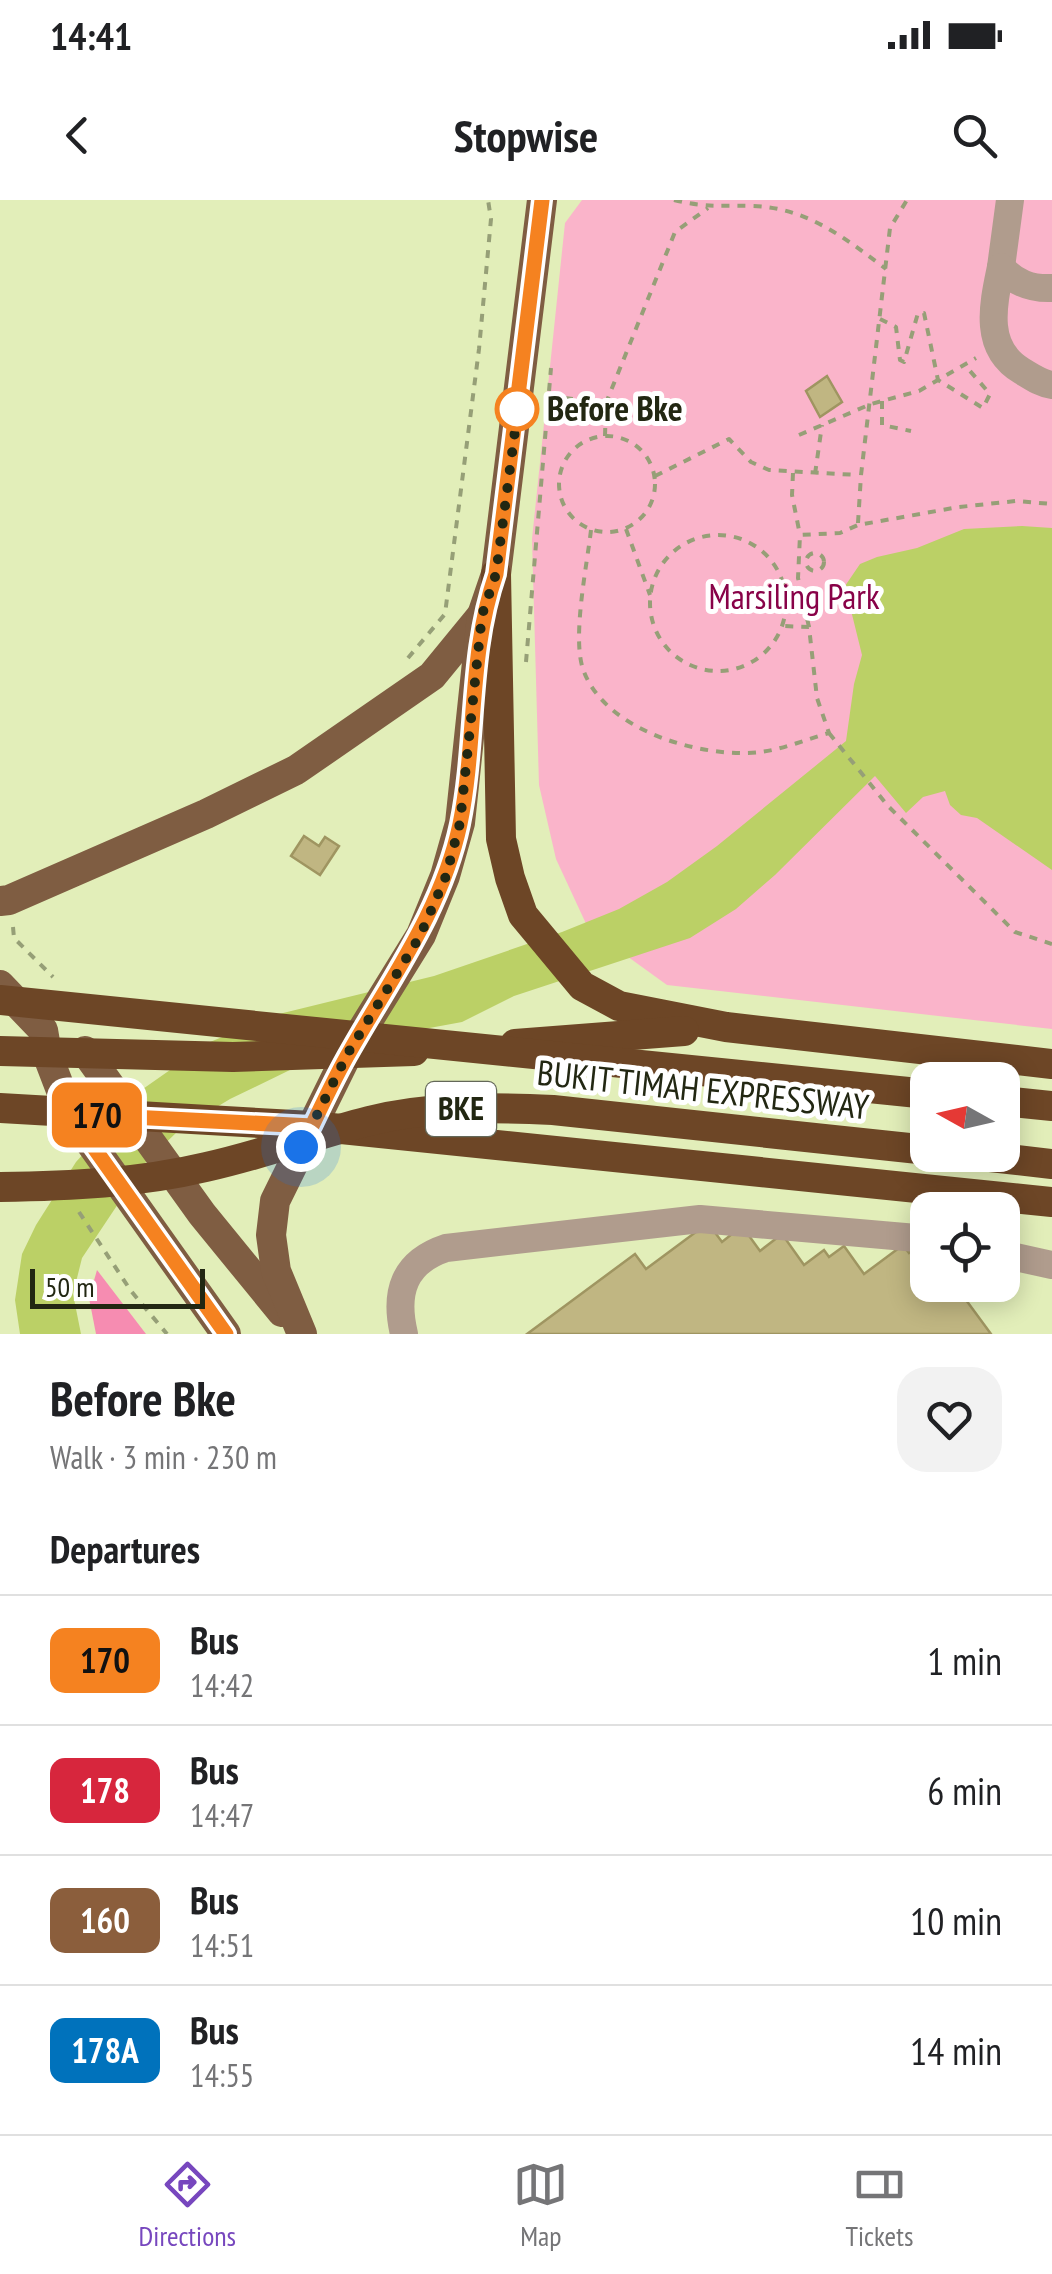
<!DOCTYPE html>
<html lang="en">
<head>
<meta charset="utf-8">
<style>
  :root { --surface:#fff; --page:#f2f2f2; --text:#202124; --muted:#757577; --line:#e0e0e0; --accent:#7747be }
  body { margin:0; font-family:"PT Sans Narrow",sans-serif; background:var(--page); color:var(--text); height:100vh; display:flex; flex-direction:column; font-size:38px; white-space:nowrap }
  * { box-sizing:border-box; margin:0 }
  p { font-size:32px; color:var(--muted) }
  .icon { flex:none; width:55px; height:55px; fill:none; stroke:currentColor; stroke-width:2; stroke-linecap:round; stroke-linejoin:round }
  .map { position:relative; height:1134px; overflow:hidden }
  .panel { display:flex; flex-direction:column; background:var(--surface); flex:1 }
  .panel>* { flex:none }
  .badge { padding:0 20px; border-radius:15px; font-size:35px; line-height:65px }
  .needle { width:65px; rotate:278deg }
  .tools { position:absolute; left:910px; top:862px; display:grid; gap:20px }
  .tools a { display:grid; place-items:center; width:110px; height:110px; border-radius:20px; background:var(--surface); box-shadow:0 5px 25px #0003; font-size:50px }
  .scale { position:absolute; left:30px; bottom:25px; width:175px; box-sizing:border-box; padding-left:10px; border:5px solid #222712; border-top:0; font-size:28px; line-height:35px; white-space:nowrap; color:#222712; -webkit-text-stroke:8px #fff; paint-order:stroke }
  .you { position:absolute; width:50px; height:50px; margin:-25px; border:8px solid #fff; border-radius:50%; background:#1a73e8; box-shadow:0 0 0 15px #1a73e833 }
  .map>.badge { position:absolute; translate:-50% -50%; box-shadow:0 0 0 5px #fff }
  h2 { padding:0 50px; font-size:38px; line-height:90px }
  .round { display:grid; place-items:center; flex:none; width:105px; height:105px; border-radius:30px; background:var(--page) }
  .headline { display:flex; align-items:center; justify-content:space-between; height:170px; padding:0 50px }
  h1 { font-size:48px; font-weight:700; line-height:75px }
  ul { padding:0; list-style:none }
  li { display:flex; align-items:center; gap:30px; height:130px; padding:0 50px; border-top:2px solid var(--line) }
  li div { flex:1 }
  li b { display:block; font-size:38px }
  li em { font-style:normal }
  li .badge { min-width:110px; font-weight:700; text-align:center }
  .status { display:flex; justify-content:space-between; align-items:center; height:70px; padding:0 50px; background:var(--surface); direction:ltr }
  .status svg { height:28px; fill:currentColor }
  header { display:flex; justify-content:space-between; align-items:center; height:130px; padding:0 50px; background:var(--surface); font-size:45px; font-weight:700 }
  .tabs { display:flex; justify-content:space-around; align-items:center; height:140px; border-top:2px solid var(--line); background:var(--surface); font-size:28px; color:var(--muted) }
  .tabs a { display:grid; justify-items:center; gap:5px }
  .tabs .on { color:var(--accent) }
  .map>svg:first-child { display:block }
  .green { fill:#fab4ca }
  .forest { fill:#f68cb1 }
  .water { fill:#bbd066 }
  .building { fill:#c0b682; stroke:#9f9561; stroke-width:2.5 }
  .lines { fill:none; stroke-linecap:round; stroke-linejoin:round }
  .path { stroke:#969f77; stroke-width:4; stroke-dasharray:8 8; stroke-linecap:butt }
  .minor { stroke:#b09c8d; stroke-width:28 }
  .major { stroke:#7f5d42; stroke-width:30 }
  .highway { stroke:#6d4626; stroke-width:30 }
  .highway-bridge { stroke:#6d4626; stroke-width:30 }
  .line-casing { stroke:#fff; stroke-width:22 }
  .line { stroke:#f58220; stroke-width:15 }
  .walk { stroke:#222712; stroke-width:10; stroke-dasharray:0 18 }
  .stop-dot { fill:#fff; stroke:#f58220; stroke-width:5 }
  .labels { text-anchor:middle; stroke-width:10; stroke-linejoin:round; paint-order:stroke }
  .shield { fill:#fff; stroke:#646859; stroke-width:2.5 }
  .shield-label { font-size:32px; font-weight:bold; fill:#222712 }
  .stop-label { font-size:35px; font-weight:bold; fill:#222712; stroke:#fff; text-anchor:start }
  .park-label { font-size:35px; fill:#880248; stroke:#fff }
  .street-label { font-size:35px; fill:#222712; stroke:#fff }
</style>
</head>
<body>
<div class="status"><b>14:41</b><svg viewBox="0 0 49 12"><path d="M0 12V9h3v3zM5 12V6h3v6zM10 12V3h3v9zM15 12V0h3v12zM26 1h20v11H26zM47 4h2v5h-2z"/></svg></div>
<header><svg class="icon" aria-label="back" viewBox="0 0 24 24"><path d="M15 5l-7 7 7 7"/></svg>Stopwise<svg class="icon" aria-label="search" viewBox="0 0 24 24"><circle cx="10" cy="10" r="6"/><path d="M15 15l6 6"/></svg></header>
<div class="map">
<svg width="1052" height="1134" viewBox="0 0 1052 1134">
  <rect width="100%" height="100%" fill="#e2eeb9"/>
  <polygon class="green" points="582,0 1052,0 1052,829 667,785 588,728 556,659 539,585 532,339 565,23"/>
  <polygon class="forest" points="97,1070 146,1134 96,1134 89,1098"/>
  <polygon class="water" points="1022,326 1052,328 1052,670 977,618 961,615 950,605 945,591 923,597 906,613 875,576 775,675 736,709 690,738 514,796 462,822 424,829 292,869 230,899 179,930 146,962 82,1058 73,1094 81,1134 20,1134 15,1100 22,1054 36,1025 76,962 140,891 210,842 279,814 434,776 562,732 619,709 667,682 717,646 846,541 854,484 862,455 845,386 860,364 877,357 917,348 964,329"/>
  <g class="building">
    <polygon points="827,176 842,202 820,217 806,191"/>
    <polygon points="304,636 319,646 325,637 339,646 320,675 291,656"/>
    <polygon points="708,1023 722,1042 742,1026 760,1051 782,1034 804,1065 824,1050 829,1057 844,1046 864,1074 903,1045 909,1053 924,1042 928,1047 928,1085 955,1085 991,1134 527,1134 635,1054 646,1069"/>
  </g>
  <g class="lines">
    <g class="path">
      <path d="M674 0C706 8 721 5 752 6 806 7 845 38 886 69"/>
      <polyline points="880,119 896,127 900,160 904,162 918,113 924,113 938,180 983,208 990,194 964,164"/>
      <polyline points="549,196 604,203"/>
      <polyline points="882,201 882,225 911,231"/>
      <polyline points="799,235 871,204 919,191 976,158"/>
      <circle cx="607" cy="284" r="48"/>
      <polyline points="605,236 606,203 675,32 708,8"/>
      <polyline points="793,273 792,295 800,335"/>
      <polyline points="815,274 822,225"/>
      <polyline points="655,276 729,239 751,262 769,270 858,275"/>
      <polyline points="858,323 861,275 890,28 907,0"/>
      <polyline points="626,329 650,395"/>
      <path d="M591 330C587 365 572 437 583 469 604 531 703 559 761 552 784 549 807 539 829 533L817 498 809 427 783 426"/>
      <circle cx="718" cy="403" r="68"/>
      <circle cx="815" cy="362" r="9"/>
      <polyline points="809,427 798,378 800,335 840,333 858,325 959,307 1016,301 1052,304"/>
      <polyline points="408,458 445,414 479,149 491,19 488,0"/>
      <polyline points="526,462 551,168"/>
      <polyline points="829,533 888,606 1015,732 1052,744"/>
      <polyline points="13,727 14,738 53,777"/>
      <polyline points="79,1012 131,1091 167,1134"/>
    </g>
    <g class="minor">
      <polyline points="1001,67 1010,0"/>
      <path d="M1052 88C1031 89 1015 83 1001 67 993 105 983 148 1022 171 1032 177 1040 183 1052 185"/>
      <polyline points="1002,1054 1052,1065"/>
      <path d="M404 1134C394 1092 404 1062 446 1048L700 1019 928 1039"/>
    </g>
    <g class="major">
      <polyline points="0,701 9,700 206,614 296,570 432,476 482,415"/>
      <polyline points="0,785 43,830 47,854 70,914 226,1134"/>
      <polyline points="85,851 202,1014 282,1112"/>
      <polyline points="302,1134 276,1071 271,1035 275,1001 348,853 421,735 445,676 460,623 482,415 496,374 542,0"/>
    </g>
    <g class="highway">
      <polyline points="496,374 501,639 510,678 523,715 582,786 619,806 726,827 1052,864"/>
      <polyline points="515,844 684,831"/>
      <polyline points="0,851 233,857 414,851"/>
      <polyline points="1002,901 1052,906"/>
      <polyline points="0,908 312,926 1052,1002"/>
      <polyline points="972,955 1052,964"/>
    </g>
    <g class="highway-bridge">
      <polyline points="0,800 928,894"/>
      <path d="M0 987C69 986 139 983 206 967 261 955 314 935 369 921 429 906 492 907 553 910L928 950"/>
    </g>
  </g>
  <g class="lines">
    <g class="line-casing">
      <path id="line" d="M226 1134 70 914 312 926C324 901 336 875 350 851 392 777 442 709 460 624 477 541 468 455 496 374L542 0"/>
    </g>
    <use href="#line" class="line"/>
    <polyline class="walk" points="301,947 348,853 420,736 446,676 460,623 482,415 496,374 520,193 517,209"/>
  </g>
  <circle class="stop-dot" cx="517" cy="209" r="20"/>
  <g class="labels">
    <rect class="shield" x="426" y="882" width="70" height="54" rx="8"/>
    <g class="shield-label">
      <text x="461" y="920">BKE</text>
    </g>
    <g class="stop-label">
      <text x="547" y="221">Before Bke</text>
    </g>
    <g class="park-label">
      <text x="794" y="409">Marsiling Park</text>
    </g>
    <g class="street-label">
      <text transform="translate(703 890) rotate(6)" y="12">BUKIT TIMAH EXPRESSWAY</text>
    </g>
  </g>
</svg>
<div class="tools">
<a><svg class="needle" viewBox="-14 -14 28 28"><path d="M0-13l5 13h-10z" fill="#e53935"/><path d="M0 13l5-13h-10z" fill="#757577"/></svg></a>
<a><svg class="icon" aria-label="locate" viewBox="0 0 24 24"><circle cx="12" cy="12" r="6"/><path d="M12 2v4M12 18v4M2 12h4M18 12h4"/></svg></a>
</div>
<div class="scale">50 m</div>
<div class="you" style="left:301px;top:947px"></div>
<b class="badge" style="left:97px;top:915px;background:#f58220;color:#111">170</b>
</div>
<section class="panel">
<div class="headline"><div><h1>Before Bke</h1><p>Walk · 3 min · 230 m</p></div><a class="round"><svg class="icon" aria-label="heart" viewBox="0 0 24 24"><path d="M12 20l-8-8c-3-5 5-10 8-4 3-6 11-1 8 4z"/></svg></a></div>
<h2>Departures</h2>
<ul>
<li><span class="badge" style="background:#f58220;color:#111">170</span><div><b>Bus</b><p>14:42</p></div><em>1 min</em></li>
<li><span class="badge" style="background:#d7263d;color:#fff">178</span><div><b>Bus</b><p>14:47</p></div><em>6 min</em></li>
<li><span class="badge" style="background:#8b5e3c;color:#fff">160</span><div><b>Bus</b><p>14:51</p></div><em>10 min</em></li>
<li><span class="badge" style="background:#0072bc;color:#fff">178A</span><div><b>Bus</b><p>14:55</p></div><em>14 min</em></li>
</ul>
</section>
<nav class="tabs">
<a class="on"><svg class="icon" aria-label="directions" viewBox="0 0 24 24"><path d="M12 3l9 9-9 9-9-9zM9 14v-3h6M13 9l2 2-2 2"/></svg>Directions</a>
<a><svg class="icon" aria-label="map" viewBox="0 0 24 24"><path d="M3 6l6-2 6 2 6-2v14l-6 2-6-2-6 2zM9 4v14M15 6v14"/></svg>Map</a>
<a><svg class="icon" aria-label="tickets" viewBox="0 0 24 24"><path d="M3 7h18v10H3zM15 7v10"/></svg>Tickets</a>
</nav>
</body>
</html>
